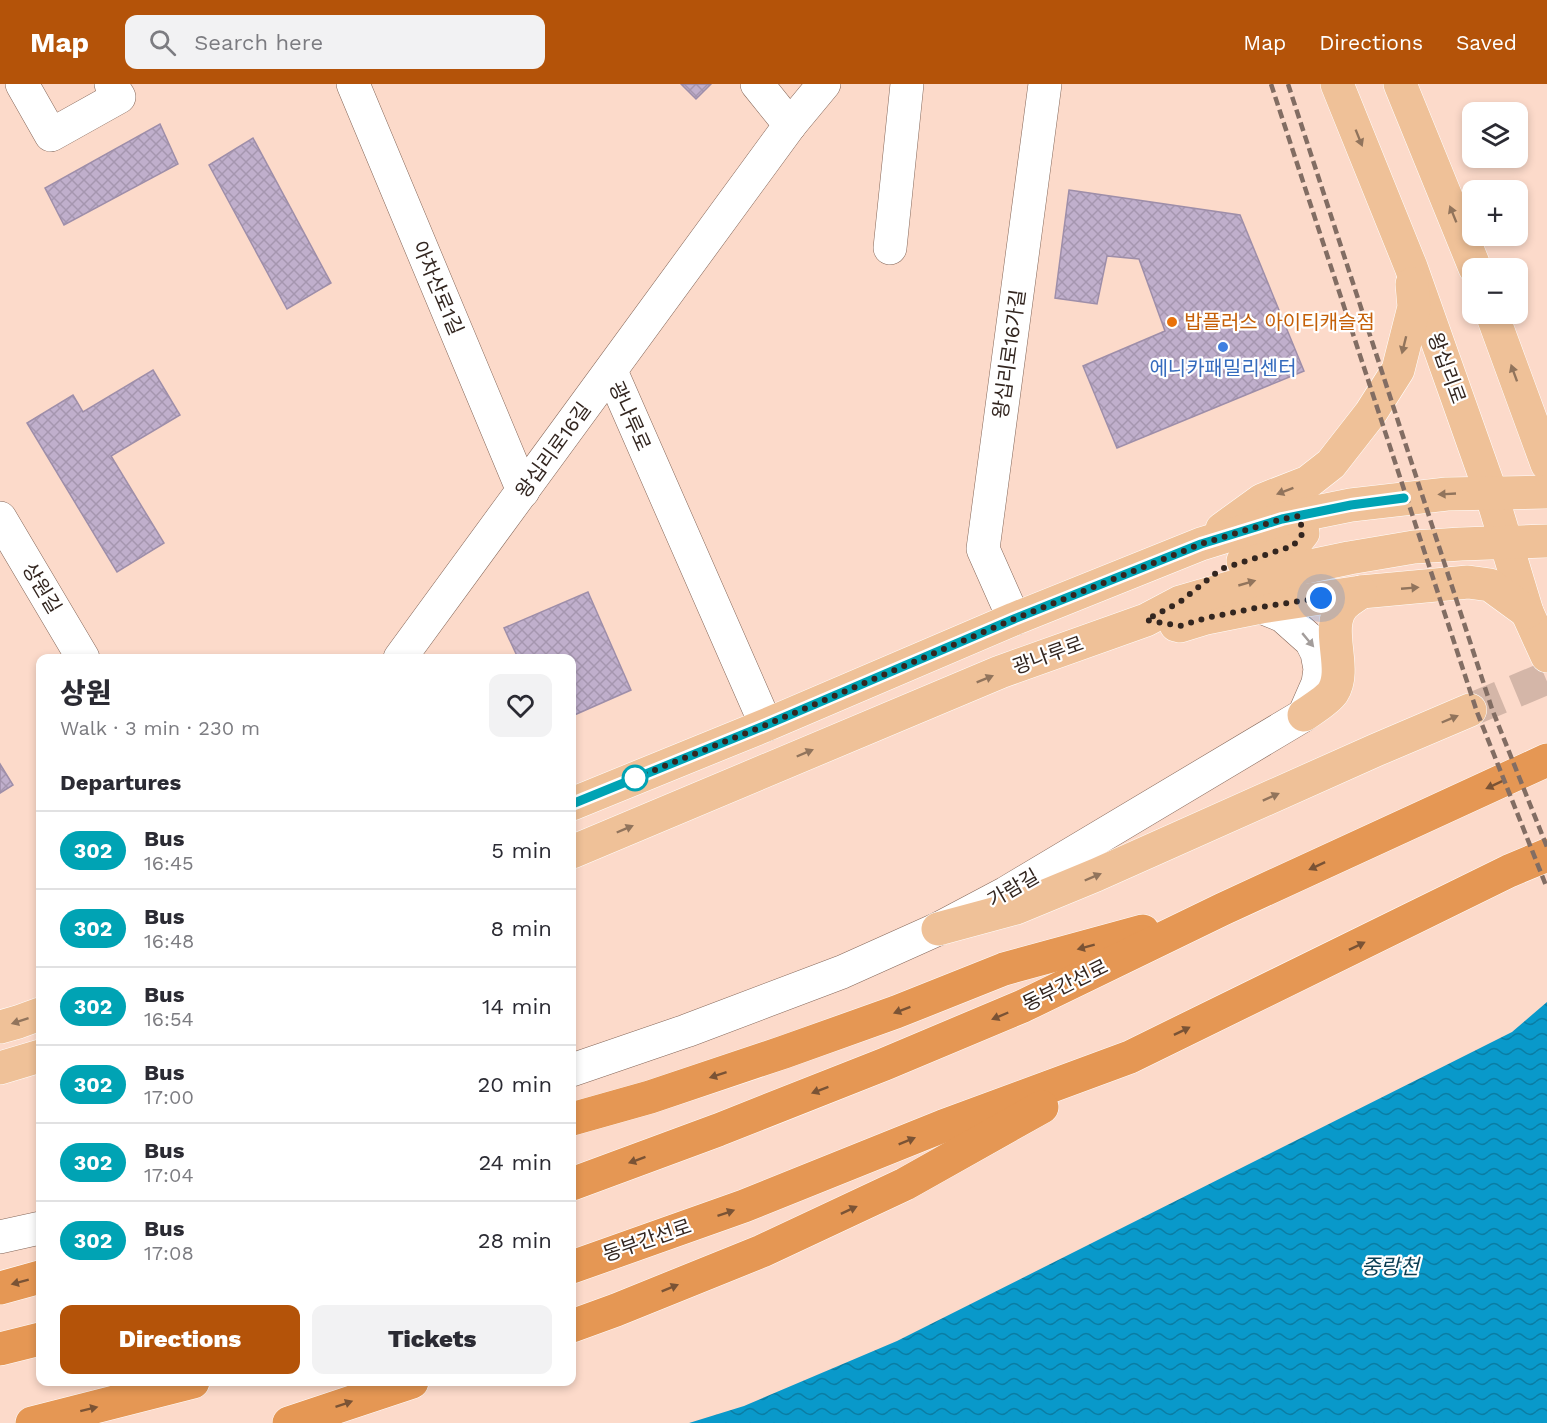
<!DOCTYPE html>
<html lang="en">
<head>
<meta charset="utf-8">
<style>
  :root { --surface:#fff; --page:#f2f2f3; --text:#2b2b33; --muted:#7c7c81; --line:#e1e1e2; --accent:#b45309 }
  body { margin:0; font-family:"Work Sans","Noto Sans KR",sans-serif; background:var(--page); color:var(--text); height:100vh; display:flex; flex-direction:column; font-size:22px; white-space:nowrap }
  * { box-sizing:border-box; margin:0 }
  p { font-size:20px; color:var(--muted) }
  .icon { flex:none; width:33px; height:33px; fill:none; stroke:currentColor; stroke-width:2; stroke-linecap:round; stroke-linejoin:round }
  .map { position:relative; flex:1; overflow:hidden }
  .drawer { position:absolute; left:36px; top:570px; width:540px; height:732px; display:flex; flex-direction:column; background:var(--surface); border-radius:12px; box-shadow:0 3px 9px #0003 }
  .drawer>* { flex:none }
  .badge { padding:0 12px; border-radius:20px; font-size:21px; line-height:39px }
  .tools { position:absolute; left:1462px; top:18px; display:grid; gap:12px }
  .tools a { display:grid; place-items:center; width:66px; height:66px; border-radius:12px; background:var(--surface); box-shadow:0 3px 9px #0003; font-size:30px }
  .you { position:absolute; width:30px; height:30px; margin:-15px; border:4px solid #fff; border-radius:50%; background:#1a73e8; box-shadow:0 0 0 9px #1a73e833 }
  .map>.badge { position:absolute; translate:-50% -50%; box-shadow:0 0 0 3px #fff }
  h2 { padding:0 24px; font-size:22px; line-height:54px }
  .round { display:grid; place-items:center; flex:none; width:63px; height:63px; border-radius:12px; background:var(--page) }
  .headline { display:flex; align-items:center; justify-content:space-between; height:102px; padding:0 24px }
  h1 { font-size:28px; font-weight:800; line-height:45px }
  .button { display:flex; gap:12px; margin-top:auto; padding:12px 24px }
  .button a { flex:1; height:69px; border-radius:12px; background:var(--accent); color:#fff; font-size:24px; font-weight:800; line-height:69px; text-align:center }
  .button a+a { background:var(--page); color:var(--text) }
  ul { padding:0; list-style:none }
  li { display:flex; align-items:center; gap:18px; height:78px; padding:0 24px; border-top:2px solid var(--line) }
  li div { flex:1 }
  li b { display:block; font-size:22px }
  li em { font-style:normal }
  li .badge { min-width:66px; font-weight:700; text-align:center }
  header { display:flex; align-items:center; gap:36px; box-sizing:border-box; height:84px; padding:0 30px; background:var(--accent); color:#fff }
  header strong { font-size:28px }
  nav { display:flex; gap:33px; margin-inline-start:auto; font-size:21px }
  .search { width:420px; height:54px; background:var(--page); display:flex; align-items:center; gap:15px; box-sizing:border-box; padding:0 21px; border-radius:12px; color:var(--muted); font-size:22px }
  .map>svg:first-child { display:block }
  .water { fill:url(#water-waves) }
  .building { fill:url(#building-cross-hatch); stroke:#9e8ea9; stroke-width:1.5 }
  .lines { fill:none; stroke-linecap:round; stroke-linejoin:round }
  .major-tunnel { stroke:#d4b6a8; stroke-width:33; stroke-dasharray:33 16; stroke-linecap:butt }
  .minor-casing { stroke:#846658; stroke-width:34 }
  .major-casing { stroke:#fff; stroke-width:34 }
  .highway-casing { stroke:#fff; stroke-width:34 }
  .minor { stroke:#fff; stroke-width:33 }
  .major { stroke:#efc198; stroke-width:33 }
  .highway { stroke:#e59754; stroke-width:33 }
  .rail { stroke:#826d63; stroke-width:4.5; stroke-dasharray:9 4.5; stroke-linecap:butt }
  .oneway { fill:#91745c }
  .oneway2 { fill:#a39d9b }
  .oneway3 { fill:#7a5335 }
  .line-casing { stroke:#fff; stroke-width:14 }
  .line { stroke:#00a3b4; stroke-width:9 }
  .walk { stroke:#332620; stroke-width:6; stroke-dasharray:0 10.8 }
  .food-dot { fill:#e8710a; stroke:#fff; stroke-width:2 }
  .shop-dot { fill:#3f7fe0; stroke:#fff; stroke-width:2 }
  .stop-dot { fill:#fff; stroke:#00a3b4; stroke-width:3 }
  .labels { text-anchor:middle; stroke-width:4.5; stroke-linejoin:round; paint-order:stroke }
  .street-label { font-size:20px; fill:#332620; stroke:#fff }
  .food-label { font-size:20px; fill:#c56008; stroke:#fff; text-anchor:start }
  .shop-label { font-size:20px; fill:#366cbe; stroke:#fff }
  .water-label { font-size:21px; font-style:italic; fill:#0a3e53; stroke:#fff }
</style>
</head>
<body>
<header>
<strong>Map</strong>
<div class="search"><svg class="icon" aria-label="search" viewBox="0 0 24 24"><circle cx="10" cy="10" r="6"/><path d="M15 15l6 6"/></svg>Search here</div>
<nav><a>Map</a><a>Directions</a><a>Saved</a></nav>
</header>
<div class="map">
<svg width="1547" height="1339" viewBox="0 0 1547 1339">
  <defs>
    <pattern id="water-waves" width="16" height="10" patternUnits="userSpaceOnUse" patternTransform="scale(1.5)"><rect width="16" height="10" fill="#0999ca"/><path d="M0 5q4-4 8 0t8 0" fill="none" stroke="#0a7da4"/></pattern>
    <pattern id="building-cross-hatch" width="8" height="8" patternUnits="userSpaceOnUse" patternTransform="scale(1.5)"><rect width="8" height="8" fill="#c0afcc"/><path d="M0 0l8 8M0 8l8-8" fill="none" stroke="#a596af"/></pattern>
  </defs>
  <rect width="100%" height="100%" fill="#fcdaca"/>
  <polygon class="water" points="1547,918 1547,1339 689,1339 744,1322 897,1257 1512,948"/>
  <g class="building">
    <polygon points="681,0 711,0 696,15"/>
    <polygon points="160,40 178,80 64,141 45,104"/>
    <polygon points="253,54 331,199 287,225 209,81"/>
    <polygon points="1069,106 1240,131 1304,287 1117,364 1083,282 1165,247 1139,175 1107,172 1097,220 1055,214"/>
    <polygon points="153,286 180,331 111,372 164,459 117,488 27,339 73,311 83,328"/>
    <polygon points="588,508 631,606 572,632 572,574 518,574 504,544"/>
    <polygon points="0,680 13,701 0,709"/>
  </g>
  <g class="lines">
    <polyline class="major-tunnel" points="1470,626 1547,594"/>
    <g class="minor-casing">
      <g id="minor">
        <polyline points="22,0 51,51 119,13 111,0"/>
        <polyline points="353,0 523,407"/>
        <polyline points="757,0 790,41"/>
        <polyline points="890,164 907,0"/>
        <polyline points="611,287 766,641"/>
        <polyline points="0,434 83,574"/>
        <polyline points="1014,535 983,465 1045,0"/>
        <polyline points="400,574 790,41 824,0"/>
        <polyline points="572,986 686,947 842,888 938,845 1006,809 1304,631 1318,599 1320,585 1317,569 1311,557 1283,532 1261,523"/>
        <polyline points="0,1153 40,1144"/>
      </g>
    </g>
    <g class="major-casing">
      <g id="major">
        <polyline points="1337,0 1411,183 1491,409 1527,528 1547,572"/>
        <polyline points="1400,0 1475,184"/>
        <polyline points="1492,230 1547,380"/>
        <polyline points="1222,445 1262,416 1308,398 1331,380 1370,330 1398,286 1414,223 1412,200"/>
        <polyline points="1243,477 1293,462 1303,449 1299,432"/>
        <polyline points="1176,541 1180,542 1206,534 1261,523 1361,508 1468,498 1490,501 1527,528"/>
        <path d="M1304 631C1311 626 1328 616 1333 608 1348 584 1324 544 1343 522 1347 517 1356 512 1361 508"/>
        <polyline points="572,720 766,641 1014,535 1201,460 1282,435 1351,421 1447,410 1547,408"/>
        <polyline points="572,768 1000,588 1146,536 1180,518 1287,487 1349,474 1414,463 1461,460 1547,457"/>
        <polyline points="938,845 1016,824 1096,791 1376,666 1470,626"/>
        <polyline points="0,943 18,938 40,930"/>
        <polyline points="0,984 40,972"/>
      </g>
    </g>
    <g class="highway-casing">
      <g id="highway">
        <polyline points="572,1035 650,1013 784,968 896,928 1004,885 1143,847"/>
        <polyline points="572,1100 718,1046 885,980 1023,922 1223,825 1547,676"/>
        <polyline points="572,1183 744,1122 943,1042 1130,973 1509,787 1547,771"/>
        <polyline points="0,1204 40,1193"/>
        <polyline points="572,1242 616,1226 762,1167 905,1100 1042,1023"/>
        <polyline points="0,1265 40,1255"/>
        <polyline points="32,1339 193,1298"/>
        <polyline points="289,1339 412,1298"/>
      </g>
    </g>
    <use href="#minor" class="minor"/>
    <use href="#major" class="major"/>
    <use href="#highway" class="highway"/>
    <g class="rail">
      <polyline points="1271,0 1477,628 1547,804"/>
      <polyline points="1288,0 1492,625 1547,763"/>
    </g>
  </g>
  <defs><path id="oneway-solid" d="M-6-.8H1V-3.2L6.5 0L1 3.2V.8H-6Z" transform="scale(1.5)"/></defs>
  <g class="oneway">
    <use href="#oneway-solid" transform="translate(1359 54) rotate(68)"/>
    <use href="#oneway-solid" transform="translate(1453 130) rotate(-112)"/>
    <use href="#oneway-solid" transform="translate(1404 261) rotate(104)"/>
    <use href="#oneway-solid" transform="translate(1514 289) rotate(-110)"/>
    <use href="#oneway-solid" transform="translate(1285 407) rotate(159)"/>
    <use href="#oneway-solid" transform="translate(1447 410) rotate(177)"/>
    <use href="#oneway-solid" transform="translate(1247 499) rotate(-16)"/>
    <use href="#oneway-solid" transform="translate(1410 504) rotate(-5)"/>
    <use href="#oneway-solid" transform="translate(985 595) rotate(-22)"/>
    <use href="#oneway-solid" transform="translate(1450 635) rotate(-23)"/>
    <use href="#oneway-solid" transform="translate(805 669) rotate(-23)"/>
    <use href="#oneway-solid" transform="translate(1271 713) rotate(-24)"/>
    <use href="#oneway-solid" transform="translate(625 745) rotate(-23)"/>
    <use href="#oneway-solid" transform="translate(1093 793) rotate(-23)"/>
    <use href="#oneway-solid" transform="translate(20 937) rotate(162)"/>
  </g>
  <use class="oneway2" href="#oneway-solid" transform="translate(1308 556) rotate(50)"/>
  <g class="oneway3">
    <use href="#oneway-solid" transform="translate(1494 701) rotate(155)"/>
    <use href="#oneway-solid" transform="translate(1317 782) rotate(155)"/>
    <use href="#oneway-solid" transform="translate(1357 862) rotate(-26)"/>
    <use href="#oneway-solid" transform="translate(1086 863) rotate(165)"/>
    <use href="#oneway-solid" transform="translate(902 926) rotate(159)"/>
    <use href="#oneway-solid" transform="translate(1000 932) rotate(157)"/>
    <use href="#oneway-solid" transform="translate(1182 947) rotate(-26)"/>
    <use href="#oneway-solid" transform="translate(718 991) rotate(162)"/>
    <use href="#oneway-solid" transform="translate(820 1006) rotate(159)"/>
    <use href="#oneway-solid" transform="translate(907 1057) rotate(-22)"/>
    <use href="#oneway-solid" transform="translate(637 1076) rotate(160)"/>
    <use href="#oneway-solid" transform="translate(849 1126) rotate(-25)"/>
    <use href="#oneway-solid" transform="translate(726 1129) rotate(-19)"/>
    <use href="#oneway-solid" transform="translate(20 1198) rotate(165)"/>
    <use href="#oneway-solid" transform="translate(670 1204) rotate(-22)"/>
    <use href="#oneway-solid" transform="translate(344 1320) rotate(-19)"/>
    <use href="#oneway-solid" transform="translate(89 1325) rotate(-14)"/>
  </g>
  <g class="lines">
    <g class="line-casing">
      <polyline id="line" points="572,720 766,641 1014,535 1201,460 1282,435 1351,421 1404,414"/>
    </g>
    <use href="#line" class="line"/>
    <polyline class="walk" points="635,694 766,641 1014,535 1201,460 1282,435 1299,432 1303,449 1293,462 1221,485 1180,518 1146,536 1180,542 1206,534 1261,523 1321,514"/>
  </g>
  <circle class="food-dot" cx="1172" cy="238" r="6"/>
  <circle class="shop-dot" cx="1223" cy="263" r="6"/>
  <circle class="stop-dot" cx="635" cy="694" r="12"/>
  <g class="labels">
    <g class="street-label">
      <text transform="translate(438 204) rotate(67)" y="7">아차산로1길</text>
      <text transform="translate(1009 270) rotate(-82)" y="7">왕십리로16가길</text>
      <text transform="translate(1447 284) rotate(70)" y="7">왕십리로</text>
      <text transform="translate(630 332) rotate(66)" y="7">광나루로</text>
      <text transform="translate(553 366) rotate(-54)" y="7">왕십리로16길</text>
      <text transform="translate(42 504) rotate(59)" y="7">상원길</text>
      <text transform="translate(1048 571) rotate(-20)" y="7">광나루로</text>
      <text transform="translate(1013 804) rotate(-30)" y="7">가람길</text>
      <text transform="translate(1065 901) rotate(-26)" y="7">동부간선로</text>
      <text transform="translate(647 1156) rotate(-19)" y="7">동부간선로</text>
    </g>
    <g class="food-label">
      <text x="1184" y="245">밥플러스 아이티캐슬점</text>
    </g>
    <g class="shop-label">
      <text x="1223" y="291">에니카패밀리센터</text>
    </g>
    <g class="water-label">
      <text x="1390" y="1190">중랑천</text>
    </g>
  </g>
</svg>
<div class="tools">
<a><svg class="icon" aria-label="layers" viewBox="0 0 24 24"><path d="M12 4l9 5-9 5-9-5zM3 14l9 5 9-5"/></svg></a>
<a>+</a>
<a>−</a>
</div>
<div class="you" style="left:1321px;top:514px"></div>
<section class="drawer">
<div class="headline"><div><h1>상원</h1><p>Walk · 3 min · 230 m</p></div><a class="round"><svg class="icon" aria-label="heart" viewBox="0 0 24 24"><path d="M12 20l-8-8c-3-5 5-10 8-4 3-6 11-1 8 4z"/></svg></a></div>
<h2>Departures</h2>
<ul>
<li><span class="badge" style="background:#00a3b4;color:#fff">302</span><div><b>Bus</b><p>16:45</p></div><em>5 min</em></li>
<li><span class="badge" style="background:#00a3b4;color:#fff">302</span><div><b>Bus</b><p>16:48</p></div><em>8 min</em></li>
<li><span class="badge" style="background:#00a3b4;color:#fff">302</span><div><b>Bus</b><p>16:54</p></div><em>14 min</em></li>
<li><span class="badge" style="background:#00a3b4;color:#fff">302</span><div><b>Bus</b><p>17:00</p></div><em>20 min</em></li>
<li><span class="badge" style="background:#00a3b4;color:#fff">302</span><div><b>Bus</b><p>17:04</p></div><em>24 min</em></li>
<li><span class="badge" style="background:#00a3b4;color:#fff">302</span><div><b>Bus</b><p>17:08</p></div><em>28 min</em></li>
</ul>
<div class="button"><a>Directions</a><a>Tickets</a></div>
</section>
</div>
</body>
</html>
